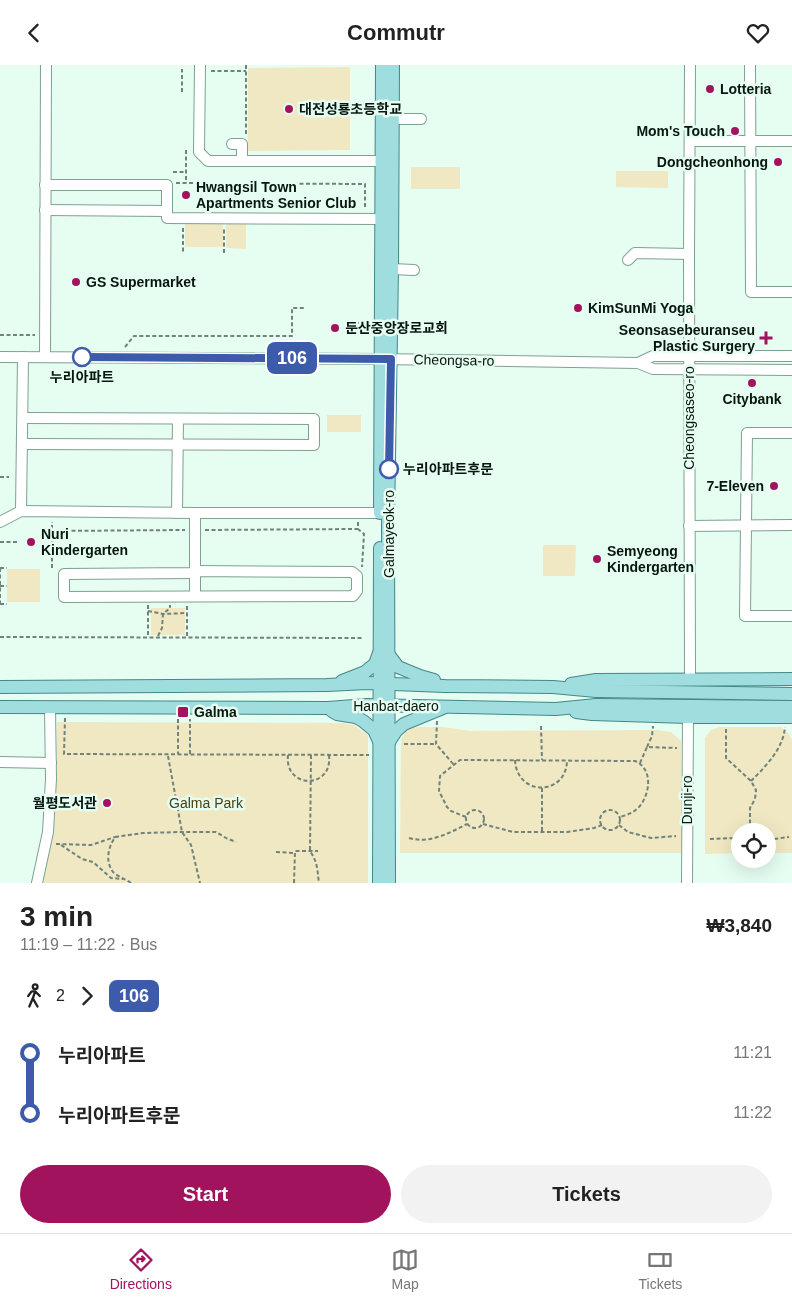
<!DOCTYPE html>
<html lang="en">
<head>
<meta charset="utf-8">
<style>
  :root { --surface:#fff; --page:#f2f2f2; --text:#222; --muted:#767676; --line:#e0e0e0; --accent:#a1135c }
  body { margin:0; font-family:Helvetica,"Noto Sans KR",sans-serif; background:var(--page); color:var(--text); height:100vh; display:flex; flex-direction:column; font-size:19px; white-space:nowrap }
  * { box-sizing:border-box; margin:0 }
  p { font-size:16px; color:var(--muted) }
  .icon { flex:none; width:28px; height:28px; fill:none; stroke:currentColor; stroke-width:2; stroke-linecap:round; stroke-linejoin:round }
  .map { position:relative; height:818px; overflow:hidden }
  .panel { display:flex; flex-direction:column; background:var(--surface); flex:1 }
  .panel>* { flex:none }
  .badge { padding:0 10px; border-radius:8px; font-size:18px; line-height:32px }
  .tools { position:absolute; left:731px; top:758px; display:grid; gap:10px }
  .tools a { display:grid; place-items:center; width:45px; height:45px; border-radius:50%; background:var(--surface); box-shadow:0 5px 20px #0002; font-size:25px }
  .map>.badge { position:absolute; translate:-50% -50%; box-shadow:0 0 0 2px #fff }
  .legs { display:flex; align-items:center; gap:8px; height:55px; padding:0 20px; font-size:16px }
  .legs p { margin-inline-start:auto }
  .head { display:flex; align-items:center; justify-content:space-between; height:85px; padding:0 20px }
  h1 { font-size:28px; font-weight:700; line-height:38px }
  .cta { display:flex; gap:10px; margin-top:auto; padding:10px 20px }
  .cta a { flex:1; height:58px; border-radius:30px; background:var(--accent); color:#fff; font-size:20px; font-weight:700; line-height:58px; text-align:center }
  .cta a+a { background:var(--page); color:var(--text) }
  ul { padding:0 20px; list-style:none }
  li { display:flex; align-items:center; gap:18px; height:60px; font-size:19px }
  li i { display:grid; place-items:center; width:8px; height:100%; margin:0 6px; background:currentColor }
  li i::after { content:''; width:12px; height:12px; margin:-6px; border:4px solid; border-radius:50%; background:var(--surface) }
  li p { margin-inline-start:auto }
  li:first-child i { background:linear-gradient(#0000 50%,currentColor 0) }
  li:last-child i { background:linear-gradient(currentColor 50%,#0000 0) }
  header { display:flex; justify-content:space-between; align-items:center; height:65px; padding:0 20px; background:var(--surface); font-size:22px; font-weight:700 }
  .tabs { display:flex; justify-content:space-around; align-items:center; height:70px; border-top:1px solid var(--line); background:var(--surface); font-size:14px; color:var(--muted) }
  .tabs a { display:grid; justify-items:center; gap:2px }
  .tabs .selected { color:var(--accent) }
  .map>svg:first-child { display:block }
  .green { fill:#f0e8c2 }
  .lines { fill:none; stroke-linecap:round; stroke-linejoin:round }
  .minor-casing { stroke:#7da290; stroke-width:12 }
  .major-casing { stroke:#428888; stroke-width:14 }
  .path { stroke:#70827a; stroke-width:2; stroke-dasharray:4 2.5; stroke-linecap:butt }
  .minor { stroke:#fff; stroke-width:10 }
  .major { stroke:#a0ddde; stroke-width:12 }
  .line-1-casing { stroke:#fff; stroke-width:11 }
  .line-1 { stroke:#3d5bab; stroke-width:8 }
  .poi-dot { fill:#a1135c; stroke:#e6fdf1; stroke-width:2 }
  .stop-1-dot { fill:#fff; stroke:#3d5bab; stroke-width:2.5 }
  .labels { text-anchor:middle; stroke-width:5; stroke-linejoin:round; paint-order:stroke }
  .poi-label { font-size:14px; font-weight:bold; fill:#081610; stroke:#e6fdf1; text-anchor:start }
  .street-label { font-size:14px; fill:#081610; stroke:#e6fdf1 }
  .stop-label { font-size:14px; font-weight:bold; fill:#081610; stroke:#e6fdf1 }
  .park-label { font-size:14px; fill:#4a4011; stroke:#e6fdf1 }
</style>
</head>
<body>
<header><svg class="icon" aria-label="back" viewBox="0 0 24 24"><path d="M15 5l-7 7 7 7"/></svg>Commutr<svg class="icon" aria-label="heart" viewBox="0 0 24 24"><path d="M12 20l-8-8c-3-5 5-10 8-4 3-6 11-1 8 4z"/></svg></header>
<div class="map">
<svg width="792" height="818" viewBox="0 0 792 818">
  <rect width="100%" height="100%" fill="#e6fdf1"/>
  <g class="green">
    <polygon points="350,2 350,85 248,86 248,3"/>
    <rect x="411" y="102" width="49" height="22"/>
    <polygon points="616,106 668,106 668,123 616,122"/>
    <rect x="185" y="159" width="38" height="23"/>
    <polygon points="226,159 246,159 246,184 226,183"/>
    <rect x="327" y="350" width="34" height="17"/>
    <polygon points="543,480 576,480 575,511 543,511"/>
    <rect x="7" y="504" width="33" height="33"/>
    <rect x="151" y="543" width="34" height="27"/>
    <polygon points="57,657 343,658 354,660 368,670 368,818 43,818 54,763 57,701"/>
    <path d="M419 662H444L470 666 657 665 671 667 681 676 682 788H400L401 677C404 665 407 664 419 662Z"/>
    <polygon points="720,662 781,662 789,669 792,675 792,788 768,788 768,766 740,766 740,788 705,789 705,673 711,665"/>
  </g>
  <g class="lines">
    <g class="minor-casing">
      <g id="minor">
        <polyline points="200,0 199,87 208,96 381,96"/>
        <polyline points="690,0 689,189 690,615"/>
        <polyline points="750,0 751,227 792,227"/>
        <polyline points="393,54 421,54"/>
        <polyline points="690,76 792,76"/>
        <polyline points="232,79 242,79 242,96"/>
        <polyline points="45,120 167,120 167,153 382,154"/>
        <polyline points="45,145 167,146"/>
        <polyline points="628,195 635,188 689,189"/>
        <polyline points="392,204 414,205"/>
        <polyline points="0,292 381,294 638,298 653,304 792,305"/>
        <polyline points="45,292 46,0"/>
        <polyline points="638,298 653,291 792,291"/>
        <polyline points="792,368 747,368 745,551 792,551"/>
        <polyline points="22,379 314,380 314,354 23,353"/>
        <polyline points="21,446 23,292"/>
        <polyline points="177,448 178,354"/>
        <polyline points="0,457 21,446 195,448 380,448"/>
        <polyline points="689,461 792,460"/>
        <polyline points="194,506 352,507 357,511 357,526 353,531 64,532 64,509 194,508"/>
        <polyline points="195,531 195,448"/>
        <polyline points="0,697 51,698"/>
        <polyline points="37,818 48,767 51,714 50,642"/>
        <polyline points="687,818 688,652"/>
      </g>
    </g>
    <g class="major-casing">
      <g id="major">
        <polyline points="380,448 382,0"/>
        <polyline points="389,590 398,602 420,611 434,615"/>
        <polyline points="342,616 365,607 375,599 379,588"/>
        <polyline points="571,619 596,615 792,614"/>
        <polyline points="0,622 327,620 367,618 445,621 553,622 596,626 792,629"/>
        <polyline points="0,642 328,643 367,640 556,644 596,640 792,642"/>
        <polyline points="332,646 337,649 356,652 363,656 374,665 379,676"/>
        <polyline points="576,647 592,649 688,652 792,652"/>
        <polyline points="389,677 396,666 404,659 443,643"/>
        <polyline points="379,818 380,483"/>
        <polyline points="389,818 388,458 392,204 393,0"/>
      </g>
    </g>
    <g class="path">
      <polyline points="246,0 246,71"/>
      <polyline points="211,6 246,6"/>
      <polyline points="182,27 182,4"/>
      <polyline points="186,85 186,118"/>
      <polyline points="173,107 186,107"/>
      <polyline points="176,118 365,119 365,142"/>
      <polyline points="201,141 201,118"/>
      <polyline points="183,163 183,188"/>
      <polyline points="224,188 224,163"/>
      <polyline points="358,258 370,258"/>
      <polyline points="0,270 35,270"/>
      <polyline points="125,282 134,271 292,271 292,243 305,243"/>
      <polyline points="0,412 9,412"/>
      <polyline points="358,457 358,464 364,469 362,502"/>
      <polyline points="205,465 358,464"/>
      <polyline points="52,466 185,465"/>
      <polyline points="0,477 19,477"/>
      <polyline points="0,503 0,539"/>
      <polyline points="0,503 7,503"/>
      <polyline points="52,503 52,457"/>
      <polyline points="0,521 7,521"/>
      <polyline points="0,539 7,539"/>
      <polyline points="148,540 148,572"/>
      <polyline points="187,541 187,573"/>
      <polyline points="148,546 163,549 187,548"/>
      <polyline points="158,571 162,563 163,549 170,543 170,540"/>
      <polyline points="0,572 362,573"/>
      <polyline points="65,653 64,689 369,690"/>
      <polyline points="178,654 178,689"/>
      <polyline points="437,656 436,679 454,700"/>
      <polyline points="541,661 542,695"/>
      <polyline points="726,664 726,693 751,716 756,725 755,734 750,743 750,765"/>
      <polyline points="404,679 436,679"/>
      <polyline points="647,682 652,671 653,661"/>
      <polyline points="190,689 190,654"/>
      <path d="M288 690C284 724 333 725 329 690"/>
      <path d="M311 690 310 786C318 798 317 804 319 818"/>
      <polyline points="168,691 182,767 191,780 200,818"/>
      <path d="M515 695C517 732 566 731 567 696"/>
      <polyline points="640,698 647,682 677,683"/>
      <path d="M751 716C766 701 783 684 785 662"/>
      <polyline points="542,723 542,767"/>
      <circle cx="475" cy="754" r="9"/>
      <circle cx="610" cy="755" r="10"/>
      <path d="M466 752 451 746 447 742 439 726 440 711 460 695 635 696C654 704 650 731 638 743 633 748 627 750 620 752"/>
      <polyline points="483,759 513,767 567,767 594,763 602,760"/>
      <polyline points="619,760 628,767 651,773 676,771"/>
      <polyline points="747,766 750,765 753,766"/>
      <polyline points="768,772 774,774 789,772"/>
      <path d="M409 773C430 779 449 768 467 759"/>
      <polyline points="710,774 734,773 740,770"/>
      <polyline points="56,779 91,780 115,772"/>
      <polyline points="61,780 82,794 93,797 111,813 123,814"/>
      <polyline points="276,787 295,788"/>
      <path d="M131 818C125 814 117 811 113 807 105 796 108 783 115 772L143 768 182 767H216L226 773 236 777"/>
      <polyline points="294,818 295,786 318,786"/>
    </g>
    <use href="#minor" class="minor"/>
    <use href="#major" class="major"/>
  </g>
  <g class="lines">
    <g class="line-1-casing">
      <polyline id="line-1" points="82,292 391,294 389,404"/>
    </g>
    <use href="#line-1" class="line-1"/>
  </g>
  <g class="poi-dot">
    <circle cx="710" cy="24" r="5"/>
    <circle cx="289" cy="44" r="5"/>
    <circle cx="735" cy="66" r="5"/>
    <circle cx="778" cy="97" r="5"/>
    <circle cx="186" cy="130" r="5"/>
    <circle cx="76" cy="217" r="5"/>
    <circle cx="578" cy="243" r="5"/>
    <circle cx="335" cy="263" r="5"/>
    <path d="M763.5 265.5h5v5h5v5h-5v5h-5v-5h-5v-5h5z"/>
    <circle cx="752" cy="318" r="5"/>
    <circle cx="774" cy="421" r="5"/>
    <circle cx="31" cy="477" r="5"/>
    <circle cx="597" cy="494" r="5"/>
    <rect x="177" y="641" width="12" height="12" rx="2.5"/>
    <circle cx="107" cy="738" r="5"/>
  </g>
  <g class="stop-1-dot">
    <circle cx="82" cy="292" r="9"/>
    <circle cx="389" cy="404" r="9"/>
  </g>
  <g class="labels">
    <g class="poi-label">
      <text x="720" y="29">Lotteria</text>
      <text x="299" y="49">대전성룡초등학교</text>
      <text x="725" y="71" text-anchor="end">Mom's Touch</text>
      <text x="768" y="102" text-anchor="end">Dongcheonhong</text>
      <text x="196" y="127">Hwangsil Town<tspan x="196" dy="16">Apartments Senior Club</tspan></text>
      <text x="86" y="222">GS Supermarket</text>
      <text x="588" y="248">KimSunMi Yoga</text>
      <text x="345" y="268">둔산중앙장로교회</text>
      <text x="755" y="270" text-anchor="end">Seonsasebeuranseu<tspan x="755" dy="16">Plastic Surgery</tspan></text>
      <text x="752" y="339" text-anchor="middle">Citybank</text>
      <text x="764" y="426" text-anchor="end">7-Eleven</text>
      <text x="41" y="474">Nuri<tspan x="41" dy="16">Kindergarten</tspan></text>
      <text x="607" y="491">Semyeong<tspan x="607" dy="16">Kindergarten</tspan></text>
      <text x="194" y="652">Galma</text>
      <text x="97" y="743" text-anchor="end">월평도서관</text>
    </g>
    <g class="street-label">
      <text transform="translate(454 295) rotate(1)" y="5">Cheongsa-ro</text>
      <text transform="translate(689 353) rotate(-90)" y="5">Cheongsaseo-ro</text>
      <text transform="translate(389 469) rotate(-90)" y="5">Galmayeok-ro</text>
      <text x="396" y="646">Hanbat-daero</text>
      <text transform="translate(687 735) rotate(-90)" y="5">Dunji-ro</text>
    </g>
    <g class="stop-label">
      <text x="82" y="317">누리아파트</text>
      <text x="403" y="409" text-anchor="start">누리아파트후문</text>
    </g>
    <g class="park-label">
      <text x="206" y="743">Galma Park</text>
    </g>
  </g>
</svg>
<div class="tools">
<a><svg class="icon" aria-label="locate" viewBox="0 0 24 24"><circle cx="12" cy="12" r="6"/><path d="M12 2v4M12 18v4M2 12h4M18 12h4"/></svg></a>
</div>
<b class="badge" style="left:292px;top:293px;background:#3d5bab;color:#fff">106</b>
</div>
<section class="panel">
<div class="head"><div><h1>3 min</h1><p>11:19 – 11:22 · Bus</p></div><b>₩3,840</b></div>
<div class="legs"><svg class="icon" aria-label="walk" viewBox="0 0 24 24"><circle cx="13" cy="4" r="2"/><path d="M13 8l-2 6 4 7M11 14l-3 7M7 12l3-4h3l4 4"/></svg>2<svg class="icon" aria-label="forward" viewBox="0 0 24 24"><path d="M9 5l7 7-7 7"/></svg><b class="badge" style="background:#3d5bab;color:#fff">106</b></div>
<ul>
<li><i style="color:#3d5bab"></i><b>누리아파트</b><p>11:21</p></li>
<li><i style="color:#3d5bab"></i><b>누리아파트후문</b><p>11:22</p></li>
</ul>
<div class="cta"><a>Start</a><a>Tickets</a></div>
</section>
<nav class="tabs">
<a class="selected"><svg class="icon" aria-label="directions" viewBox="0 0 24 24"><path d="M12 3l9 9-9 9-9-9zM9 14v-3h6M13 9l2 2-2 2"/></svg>Directions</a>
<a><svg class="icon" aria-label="map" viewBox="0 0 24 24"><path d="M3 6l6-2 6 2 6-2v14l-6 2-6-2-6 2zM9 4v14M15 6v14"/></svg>Map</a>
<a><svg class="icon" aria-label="tickets" viewBox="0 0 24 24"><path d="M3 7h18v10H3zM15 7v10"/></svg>Tickets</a>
</nav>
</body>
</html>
